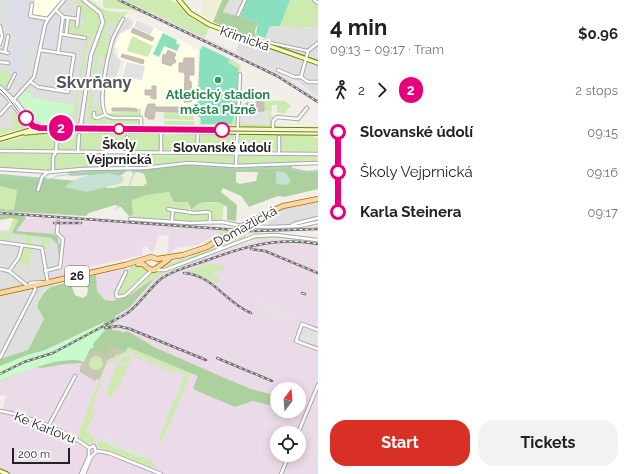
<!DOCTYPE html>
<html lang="en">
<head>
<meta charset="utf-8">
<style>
  :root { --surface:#fff; --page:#f2f2f2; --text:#222; --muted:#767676; --accent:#d93025 }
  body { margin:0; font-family:Raleway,sans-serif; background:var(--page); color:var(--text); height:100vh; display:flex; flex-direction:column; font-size:15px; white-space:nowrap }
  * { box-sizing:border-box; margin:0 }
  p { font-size:13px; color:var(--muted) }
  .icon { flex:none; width:22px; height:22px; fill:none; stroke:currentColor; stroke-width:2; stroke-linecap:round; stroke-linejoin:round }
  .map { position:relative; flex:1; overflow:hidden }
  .sheet { display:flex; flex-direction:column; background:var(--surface); width:312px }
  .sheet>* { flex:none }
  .badge { padding:0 8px; border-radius:13px; font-size:14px; line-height:26px }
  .needle { width:26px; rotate:17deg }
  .controls { position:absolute; left:270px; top:382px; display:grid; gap:8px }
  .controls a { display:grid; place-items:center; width:36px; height:36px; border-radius:50%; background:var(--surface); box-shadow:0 2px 10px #0003; font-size:20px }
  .scale { position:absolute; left:12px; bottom:10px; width:58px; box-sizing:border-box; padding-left:4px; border:2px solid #222; border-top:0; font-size:11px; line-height:14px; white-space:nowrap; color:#222; -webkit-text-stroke:3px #fff; paint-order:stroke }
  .map>.badge { position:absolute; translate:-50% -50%; box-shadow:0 0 0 2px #fff }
  .legs { display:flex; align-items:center; gap:6px; height:44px; padding:0 12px; font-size:13px }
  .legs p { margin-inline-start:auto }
  .headline { display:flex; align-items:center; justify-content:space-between; height:68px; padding:0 12px }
  h1 { font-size:22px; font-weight:700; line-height:30px }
  .cta { display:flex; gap:8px; margin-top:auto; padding:8px 12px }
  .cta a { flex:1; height:46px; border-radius:16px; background:var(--accent); color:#fff; font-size:16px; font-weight:700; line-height:46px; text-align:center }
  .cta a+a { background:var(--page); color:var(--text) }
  ul { padding:0 12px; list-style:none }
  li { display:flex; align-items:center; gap:14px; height:40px; font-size:15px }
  li i { display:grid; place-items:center; width:6px; height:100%; margin:0 5px; background:currentColor }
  li i::after { content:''; width:10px; height:10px; margin:-5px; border:3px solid; border-radius:50%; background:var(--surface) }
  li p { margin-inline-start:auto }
  li:first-child i { background:linear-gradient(#0000 50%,currentColor 0) }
  li:last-child i { background:linear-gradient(currentColor 50%,#0000 0) }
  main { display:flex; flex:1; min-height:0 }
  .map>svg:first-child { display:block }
  .residential { fill:#e0dfdf }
  .industrial { fill:#ebdbe8; fill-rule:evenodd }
  .education { fill:#ffffe5 }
  .construction { fill:#c7c7b4 }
  .farmland { fill:#eef0d5 }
  .grass { fill:#cdebb0 }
  .forest { fill:#add19e; fill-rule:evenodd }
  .wetland { fill:#c6e0d4 }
  .park { fill:#c8facc }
  .pitch { fill:#88e0be }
  .parking { fill:#e2e2e2 }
  .plaza { fill:#dddde8 }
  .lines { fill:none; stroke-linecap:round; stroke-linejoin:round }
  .stream { stroke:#aad3df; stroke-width:1 }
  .building { fill:#c7bfb8; stroke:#c4b6ab }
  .pedestrian-casing { stroke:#a9a9a9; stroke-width:4 }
  .minor-casing { stroke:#a9a9a9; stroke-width:4.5 }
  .tertiary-casing { stroke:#a9a9a9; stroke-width:5 }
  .secondary-casing { stroke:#707d05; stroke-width:5.5 }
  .primary-casing { stroke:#a06b00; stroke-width:6 }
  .pedestrian { stroke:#fff; stroke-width:2 }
  .minor { stroke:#fff; stroke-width:2.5 }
  .tertiary { stroke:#fff; stroke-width:3 }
  .secondary { stroke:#f7fabf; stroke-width:3.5 }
  .primary { stroke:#fcd6a4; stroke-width:4.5 }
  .tram { stroke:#707070; stroke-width:1 }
  .rail-casing { stroke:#707070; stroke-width:2.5 }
  .rail { stroke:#fff; stroke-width:1; stroke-dasharray:3; stroke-linecap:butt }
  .primary-bridge-casing { stroke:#a06b00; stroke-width:6; stroke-linecap:butt }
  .primary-bridge { stroke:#fcd6a4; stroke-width:4.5 }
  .line-1-casing { stroke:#fff; stroke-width:9 }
  .line-1 { stroke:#e6007e; stroke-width:6 }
  .leisure-dot { fill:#2e9e5b; stroke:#fff; stroke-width:1.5 }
  .stop-1-dot { fill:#fff; stroke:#e6007e; stroke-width:2 }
  .labels { text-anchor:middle; stroke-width:4; stroke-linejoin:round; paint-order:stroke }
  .shield { fill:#fff; stroke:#646464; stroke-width:1 }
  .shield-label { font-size:12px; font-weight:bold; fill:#222 }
  .street-label { font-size:13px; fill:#222; stroke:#fff }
  .leisure-label { font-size:13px; font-weight:bold; fill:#27864d; stroke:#fff }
  .stop-label { font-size:13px; font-weight:bold; fill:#222; stroke:#fff }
  .district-label { font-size:17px; font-weight:bold; fill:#555; stroke:#fff }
</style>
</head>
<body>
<main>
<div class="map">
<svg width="318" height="474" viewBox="0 0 318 474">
  <rect width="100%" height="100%" fill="#f2efe9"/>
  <g class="residential">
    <polygon points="0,0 88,0 106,18 128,18 133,22 131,27 119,34 114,46 115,55 121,61 116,78 106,79 105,109 107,115 106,125 39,125 0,134"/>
    <polygon points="229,0 247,0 239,18 223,12"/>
    <polygon points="270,25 299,28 318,27 318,97 298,82 236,52 242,33 256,39 264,39"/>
    <polygon points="318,200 318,225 269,228 267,214 276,210"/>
    <polygon points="0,230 54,233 61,238 59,259 62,260 61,269 53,280 54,286 43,291 44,319 28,350 0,359"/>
  </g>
  <g class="industrial">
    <polygon points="117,0 124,0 273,70 276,63 284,66 286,70 283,75 318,98 318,105 298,89 277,77"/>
    <polygon points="0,211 253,229 318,226 318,231 220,233 198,245 176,248 171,253 167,254 169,236 159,235 153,252 149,251 148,246 142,248 143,255 80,269 79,273 53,280 49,279 48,272 61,268 62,260 59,259 61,238 54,233 16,231 24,219 38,218 0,214"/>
    <path d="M260 239 301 240 318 243V474H0V409L3 410 6 396 0 395V381L35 367 42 368 113 301 105 300 97 291 96 275 131 268 115 299H122L145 283 162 275 204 257ZM277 389H299V411H277ZM277 433H299V455H277Z"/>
  </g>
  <g class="education">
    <polygon points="35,0 61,0 46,17 33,15"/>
    <polygon points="136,19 192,46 192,49 198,49 197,103 193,103 192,117 178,112 165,112 155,111 154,119 143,119 142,116 107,115 105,109 106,78 117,80 117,77 121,78 125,61 118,58 118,50 115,46 120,34 131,29"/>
  </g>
  <polygon class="construction" points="110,346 125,352 108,360 99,380 96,379 95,381 80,372 80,367 88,355"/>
  <g class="farmland">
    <polygon points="203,0 221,0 212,20 200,14"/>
    <polygon points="138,172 144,174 147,183 143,186 107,188 96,181 119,179 127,173"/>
  </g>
  <g class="grass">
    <polygon points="74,0 81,0 98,15 100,19 97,32 89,42 85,57 82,56 87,35 90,35 86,32 85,39 84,36 68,34 70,20 76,21 81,28 83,26 84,18 81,17 79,20 82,10 79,6 81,7"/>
    <path d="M87 0C94 0 97 5 103 9 110 12 122 13 128 11L124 17 120 18 115 28 112 27 114 24 110 23 108 27 114 29 113 30 106 27 104 31 111 35 110 36 106 33 104 38 107 39 109 36 111 37 109 41 102 40 110 43H107L105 46 109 48 105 59 102 58V55L99 56 98 59H95L99 42 94 59 91 58 93 57 97 42H96C110 21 104 14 87 0Z"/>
    <polygon points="103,0 117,0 151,17 132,10 106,8 103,6"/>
    <polygon points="124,0 170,0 180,5 192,18 209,27 205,38"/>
    <polygon points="290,0 311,0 318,5 318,27 299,28 280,26"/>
    <polygon points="132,36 153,46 148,57 127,51"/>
    <polygon points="82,57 85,57 79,92 78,92 79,93 76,119 72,123 67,118 70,115 73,117"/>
    <path d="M230 59 241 65 240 73H238L236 124 232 126H200L199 117 201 124H232C240 113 230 77 228 63Z"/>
    <polygon points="95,60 99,60 99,65 105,66 102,78 99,77 102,66 97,65 95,86 93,85 91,93 89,93"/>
    <polygon points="0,69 13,71 14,76 12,79 8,78 11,80 7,88 0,83"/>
    <polygon points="89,94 94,94 92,105 93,107 101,108 102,115 95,117 95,114 97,111 96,108 92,108 91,113 96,119 104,117 109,125 92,125 87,121"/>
    <polygon points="240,99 285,101 291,106 285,113 281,114 279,112 277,113 277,105 272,105 271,115 275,117 273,119 271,118 272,126 242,126 240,125 241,117 241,122 245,124 269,124 269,111 264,111 259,101 241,101"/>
    <polygon points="137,109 141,109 141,117 111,117 108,116 107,113 137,111"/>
    <polygon points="9,111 17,113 24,126 22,128 0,135 0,128 10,128 13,125 15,114 10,113 9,115"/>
    <polygon points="192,111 194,120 164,119 164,112 181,112 181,116 191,116"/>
    <polygon points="105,117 115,120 138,120 140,125 110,125"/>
    <polygon points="164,121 194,121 194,125 164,126"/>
    <polygon points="55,133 55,150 0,150 0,143 26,136"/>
    <polygon points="58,133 77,133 77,151 58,150"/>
    <polygon points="80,133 126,134 126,151 80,151"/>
    <polygon points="129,134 159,134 159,152 129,151"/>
    <polygon points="162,134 196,135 196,152 162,152"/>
    <polygon points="199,135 234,135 235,152 199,152"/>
    <polygon points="240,135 277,135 277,151 240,153"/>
    <polygon points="280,135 306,135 318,138 318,152 280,152"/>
    <polygon points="0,153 53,154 52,171 0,168"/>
    <polygon points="57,154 126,155 126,167 53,171 54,158"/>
    <polygon points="129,155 234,156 235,166 185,162 152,167 128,168"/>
    <polygon points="239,156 318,156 318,162 238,166"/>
    <polygon points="0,186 17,190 14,210 0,209"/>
    <polygon points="169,192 174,199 189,203 189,211 168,208 168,210 171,211 171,219 130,217 133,214 132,200 146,195"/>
    <polygon points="209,202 224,204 222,220 210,221 211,212 193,212 191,210 197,203"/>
    <polygon points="174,211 208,213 209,220 190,222 173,220"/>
    <polygon points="14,218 18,220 12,233 51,238 51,244 44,248 40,246 42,238 38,237 37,241 35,241 35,237 32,237 31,243 35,244 34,246 32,244 25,245 20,243 26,243 26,236 23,236 21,239 21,235 16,235 16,238 14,235 11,235 11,241 7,240 9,236 5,240 4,234 4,240 0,240 0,233 7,234"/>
    <polygon points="220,230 263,233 246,234 246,237 166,269 161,268 164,264 203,253 186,259 223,240 222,237 200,247 219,233"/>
    <path d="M264 236 318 241V243C296 238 270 237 249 241 214 255 179 265 146 283 135 289 128 300 114 300L128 295 151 273 165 272 243 241Z"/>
    <polygon points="23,247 32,247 29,267 17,262"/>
    <polygon points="207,264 225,266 223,271 215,271 214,274 219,277 218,283 202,276 184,272"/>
    <path d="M143 265 147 271C143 280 127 297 118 295L131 266Z"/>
    <path d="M128 347 191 373 162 442 158 440 183 379 187 375 130 352C121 355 116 361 107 364 102 377 100 388 95 400L92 397 108 360 113 359 116 354 118 355 125 352Z"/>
    <polygon points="129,355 135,355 174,372 175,374 132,356 129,364 120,361 121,358"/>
    <circle cx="96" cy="363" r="7"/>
    <polygon points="121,363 128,366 118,388 116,388 112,397 107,395 106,392 117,365"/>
    <polygon points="92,397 95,401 91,411 95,412 92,419 89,416 88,419 92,419 87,431 95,438 92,445 77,438"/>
    <polygon points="102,440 153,461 154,466 151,468 148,468 98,447 98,442"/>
  </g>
  <g class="forest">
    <polygon points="222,0 229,0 223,12 258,22 255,31 256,39 213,22"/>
    <path d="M187 164 238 168 292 166V168L307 171 318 170V189L284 197 278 196 249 207 241 196 223 188 221 192 237 205 236 221 227 220V207C219 200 208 202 199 203L191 210 188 202H174L169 192 146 195 132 200 133 214 130 217 121 207 115 205 89 213 86 216 0 211V209L14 210 17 190 0 186V174L100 183 107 188H113L121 186H143L147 183 144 174 138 172 132 173V170ZM236 172H258L256 181 240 184 236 182Z"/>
    <polygon points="126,169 126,172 118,177 90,175 70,176 68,172"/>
    <polygon points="0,214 25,216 26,218 16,231 54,234 58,238 58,243 60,244 59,256 57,244 51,238 12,233 18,220 11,218 0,220"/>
    <path d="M96 275 97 291 105 300 113 301 114 300C129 300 141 285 154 279L130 307 115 316 112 330 129 332 154 347 220 376 251 389 277 396V407L253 401 235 407 195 390 193 388 198 376 128 347 125 352 110 346 107 355 97 351 88 355 84 363 65 364 42 368 35 367 0 381V359L28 350 44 319 37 306C46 286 49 287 70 282L75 295 83 298 87 295 88 289 85 285 76 284 75 280Z"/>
  </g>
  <g class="wetland">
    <path d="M276 171 286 173 291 181C286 187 282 185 276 183Z"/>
    <path d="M109 173 124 177 122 183 86 192 65 187C78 175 93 174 109 173Z"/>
  </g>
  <g class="park">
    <polygon points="25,91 32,95 31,98 74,105 72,114 62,113 70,123 43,123 32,118 18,98"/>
    <path d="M104 322 105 330 93 344 94 347 90 349 84 362C65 354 19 373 0 381V366L27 355 45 350Z"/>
  </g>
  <g class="pitch">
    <polygon points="247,0 290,0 280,26 270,26 265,38 256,35 258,22 240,17"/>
    <polygon points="163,33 177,40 176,43 180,45 177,51 164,46 159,57 153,54"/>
    <polygon points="203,46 230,59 228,63 238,68 236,110 232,124 201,124 200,117 197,116 200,50"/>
  </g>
  <g class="parking">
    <polygon points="137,20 154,28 150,35 134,27"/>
    <polygon points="127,62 145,66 142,80 122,77"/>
    <polygon points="241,105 246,106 245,112 269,111 269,124 245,124 241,122 242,115 241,114 242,112"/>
    <polygon points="258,302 296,319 295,321 256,305"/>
    <polygon points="135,309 138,309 133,318 130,331 126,330 124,333 118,330 120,321 130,316"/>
    <polygon points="304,327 318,332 318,348 299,339"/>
    <polygon points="105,437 143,453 141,458 103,442"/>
  </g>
  <polygon class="plaza" points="0,0 27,0 25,9 33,9 33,15 46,17 52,11 59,15 56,20 52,46 54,48 32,44 32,40 25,39 21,75 12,74 6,70 8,61 11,61 12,59 13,45 16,44 18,38 12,36 13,18 6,17 8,5"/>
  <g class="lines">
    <g class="stream">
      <polyline points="0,176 49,180 57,176 94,171 135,171 182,165 242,169 286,168 305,172 318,171"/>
      <polyline points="116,210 124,199 135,171"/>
      <polyline points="103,224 104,223"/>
    </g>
  </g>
  <g class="building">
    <polygon points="133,28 154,38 152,41 131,32"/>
    <polygon points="168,50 176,54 174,58 176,61 175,63 173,63 171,66 162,63 163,54 166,55"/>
    <polygon points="122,54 144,60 143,64 121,57"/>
    <polygon points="184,58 194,58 194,75 189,75 189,81 191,81 192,101 188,102 184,102 185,75 183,72 179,72 179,63 183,63"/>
    <polygon points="152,86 156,86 156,99 151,98 151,95 145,95 145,90 152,90"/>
    <polygon points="257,101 264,103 264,111 246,112 246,103 257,103"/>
    <polygon points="148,104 155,104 155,107 178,107 178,112 155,111 154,119 148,119 148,117 145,117 145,112"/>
    <polygon points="112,108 132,108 137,109 137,111 112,111"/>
  </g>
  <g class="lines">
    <g class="pedestrian-casing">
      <g id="pedestrian">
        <polyline points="271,43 308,51"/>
        <polyline points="8,88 15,74"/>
      </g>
    </g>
    <g class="minor-casing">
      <g id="minor">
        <polyline points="314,0 318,3"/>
        <polyline points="32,4 30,16 48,19"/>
        <polyline points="56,10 63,17 58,53"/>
        <polyline points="238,15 245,0"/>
        <polyline points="63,17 78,19"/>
        <path d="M123 19C119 26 115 33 112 41 108 55 96 105 107 116L113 118H141V129"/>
        <polyline points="0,26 2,36 0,44"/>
        <polyline points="77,26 79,8"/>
        <polyline points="61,34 85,38"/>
        <polyline points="66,35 68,18"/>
        <polyline points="0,51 8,53"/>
        <polyline points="5,52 8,36"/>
        <polyline points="0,62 8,63"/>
        <polyline points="278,70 294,77 301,77"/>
        <polyline points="301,77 308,51 318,43"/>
        <polyline points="301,77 308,82 318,82"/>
        <polyline points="31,82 38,87 68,92 74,55 40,50"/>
        <polyline points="94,113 94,117 97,118 105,115"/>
        <polyline points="0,115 34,77 45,25 48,19 64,0"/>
        <polyline points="273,131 273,121 277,117 298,119 307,108"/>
        <polyline points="0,151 318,154"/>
        <polyline points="78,152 79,135"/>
        <polyline points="161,153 161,131"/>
        <polyline points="197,153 198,132"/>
        <polyline points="279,154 279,137"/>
        <polyline points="236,166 240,74"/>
        <polyline points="127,168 127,137"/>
        <polyline points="0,169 49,172 83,169 145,168 188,163 236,166 318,163"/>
        <polyline points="53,171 53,157 56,152 57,134"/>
        <polyline points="38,190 42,177 48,172"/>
        <polyline points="168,209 173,210"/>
        <polyline points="130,219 190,223 222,222 242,226 269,227 300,226 318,222"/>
        <polyline points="172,220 173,210 194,213 208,212 210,213 210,222"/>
        <polyline points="291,226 294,224 318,218"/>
        <polyline points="0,242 42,248 48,283"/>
        <polyline points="0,269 9,271 29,287 30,283 45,282"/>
        <polyline points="154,270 165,270 255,236 275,235 318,240"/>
        <polyline points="9,271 19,257 22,246"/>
        <polyline points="45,271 60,267 63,239 57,233 58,222"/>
        <polyline points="126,272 116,293 117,297 124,296 128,293 152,270"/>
        <polyline points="318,330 302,324 296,341 318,349"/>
        <polyline points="0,358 35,290 35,286"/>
        <path d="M0 411C23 414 71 433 89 448"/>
        <polyline points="48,427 75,376"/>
        <polyline points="298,433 318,385"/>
        <polyline points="97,451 109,453 161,474"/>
        <polyline points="81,474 89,456 89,448 94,446 96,452 91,457 84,474"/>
        <polyline points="281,474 289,455"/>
      </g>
    </g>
    <g class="tertiary-casing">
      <g id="tertiary">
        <polyline points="0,87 17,103 32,123 41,126"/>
        <polyline points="0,90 8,98 33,130"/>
        <polyline points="77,127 81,123 91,55 103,22 100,13 84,0"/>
      </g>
    </g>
    <g class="secondary-casing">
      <g id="secondary">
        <polyline points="179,0 190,13 210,25 318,63"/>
        <polyline points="25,133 57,130 318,133"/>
        <polyline points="0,139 41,127 318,130"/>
        <polyline points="0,471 7,474"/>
      </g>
    </g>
    <g class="primary-casing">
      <g id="primary">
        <polyline points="253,220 283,206 318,199"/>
        <polyline points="138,264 143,264 149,269 154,270 169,259"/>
        <polyline points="0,293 125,265 151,257 157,259 183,255 207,247 222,238"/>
      </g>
    </g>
    <use href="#pedestrian" class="pedestrian"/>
    <use href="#minor" class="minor"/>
    <use href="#tertiary" class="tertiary"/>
    <use href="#secondary" class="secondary"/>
    <use href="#primary" class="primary"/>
    <path class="tram" d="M0 89C12 99 24 125 37 129L318 132"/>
    <g class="rail-casing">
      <g id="rail">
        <polyline points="119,0 277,76 318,102"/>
        <polyline points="0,213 251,231 318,229"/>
        <polyline points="54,223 81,223"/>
        <polyline points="251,249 265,251 318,273"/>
        <path d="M184 273C213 275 226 303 251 313"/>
        <polyline points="302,293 305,294"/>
        <polyline points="105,328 118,326 130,329 206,360"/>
        <polyline points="217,358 272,381"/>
        <path d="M0 374 24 362 53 353 126 314C140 305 148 289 162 278 174 270 189 266 202 262 240 248 277 236 318 244"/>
      </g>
    </g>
    <use href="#rail" class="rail"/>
    <g class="primary-bridge-casing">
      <polyline id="primary-bridge" points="222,238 253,220"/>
    </g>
    <use href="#primary-bridge" class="primary-bridge"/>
  </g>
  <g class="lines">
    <g class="line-1-casing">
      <polyline id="line-1" points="26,118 33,126 40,128 222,130"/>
    </g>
    <use href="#line-1" class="line-1"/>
  </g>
  <circle class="leisure-dot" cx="218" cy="80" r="4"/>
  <g class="stop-1-dot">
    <circle cx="26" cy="118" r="7"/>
    <circle cx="119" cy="129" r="5"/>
    <circle cx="222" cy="130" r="7"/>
  </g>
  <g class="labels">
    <rect class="shield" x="65" y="266" width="24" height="20" rx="3"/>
    <g class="shield-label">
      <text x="77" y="280">26</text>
    </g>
    <g class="street-label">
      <text transform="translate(245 38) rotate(19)" y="5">Křimická</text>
      <text transform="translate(245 226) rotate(-29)" y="5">Domažlická</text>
      <text transform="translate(45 427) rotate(22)" y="5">Ke Karlovu</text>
    </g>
    <g class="leisure-label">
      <text x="218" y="99">Atletický stadion<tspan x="218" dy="15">města Plzně</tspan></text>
    </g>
    <g class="stop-label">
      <text x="119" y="149">Školy<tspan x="119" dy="15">Vejprnická</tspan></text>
      <text x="222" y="152">Slovanské údolí</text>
    </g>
    <g class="district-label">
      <text x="94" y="88">Skvrňany</text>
    </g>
  </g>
</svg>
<div class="controls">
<a><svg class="needle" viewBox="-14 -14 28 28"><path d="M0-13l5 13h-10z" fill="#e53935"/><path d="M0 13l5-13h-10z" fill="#767676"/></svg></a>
<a><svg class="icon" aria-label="locate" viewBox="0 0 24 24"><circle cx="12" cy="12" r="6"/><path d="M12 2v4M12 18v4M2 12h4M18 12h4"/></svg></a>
</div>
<div class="scale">200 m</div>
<b class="badge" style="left:61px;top:128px;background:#e6007e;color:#fff">2</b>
</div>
<section class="sheet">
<div class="headline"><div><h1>4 min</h1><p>09:13 – 09:17 · Tram</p></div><b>$0.96</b></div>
<div class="legs"><svg class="icon" aria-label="walk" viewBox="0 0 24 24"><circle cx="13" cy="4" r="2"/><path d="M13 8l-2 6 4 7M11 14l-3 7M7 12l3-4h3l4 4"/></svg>2<svg class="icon" aria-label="forward" viewBox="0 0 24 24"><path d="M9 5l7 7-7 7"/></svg><b class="badge" style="background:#e6007e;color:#fff">2</b><p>2 stops</p></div>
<ul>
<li><i style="color:#e6007e"></i><b>Slovanské údolí</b><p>09:15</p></li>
<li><i style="color:#e6007e"></i><span>Školy Vejprnická</span><p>09:16</p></li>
<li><i style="color:#e6007e"></i><b>Karla Steinera</b><p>09:17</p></li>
</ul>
<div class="cta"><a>Start</a><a>Tickets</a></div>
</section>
</main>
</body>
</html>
